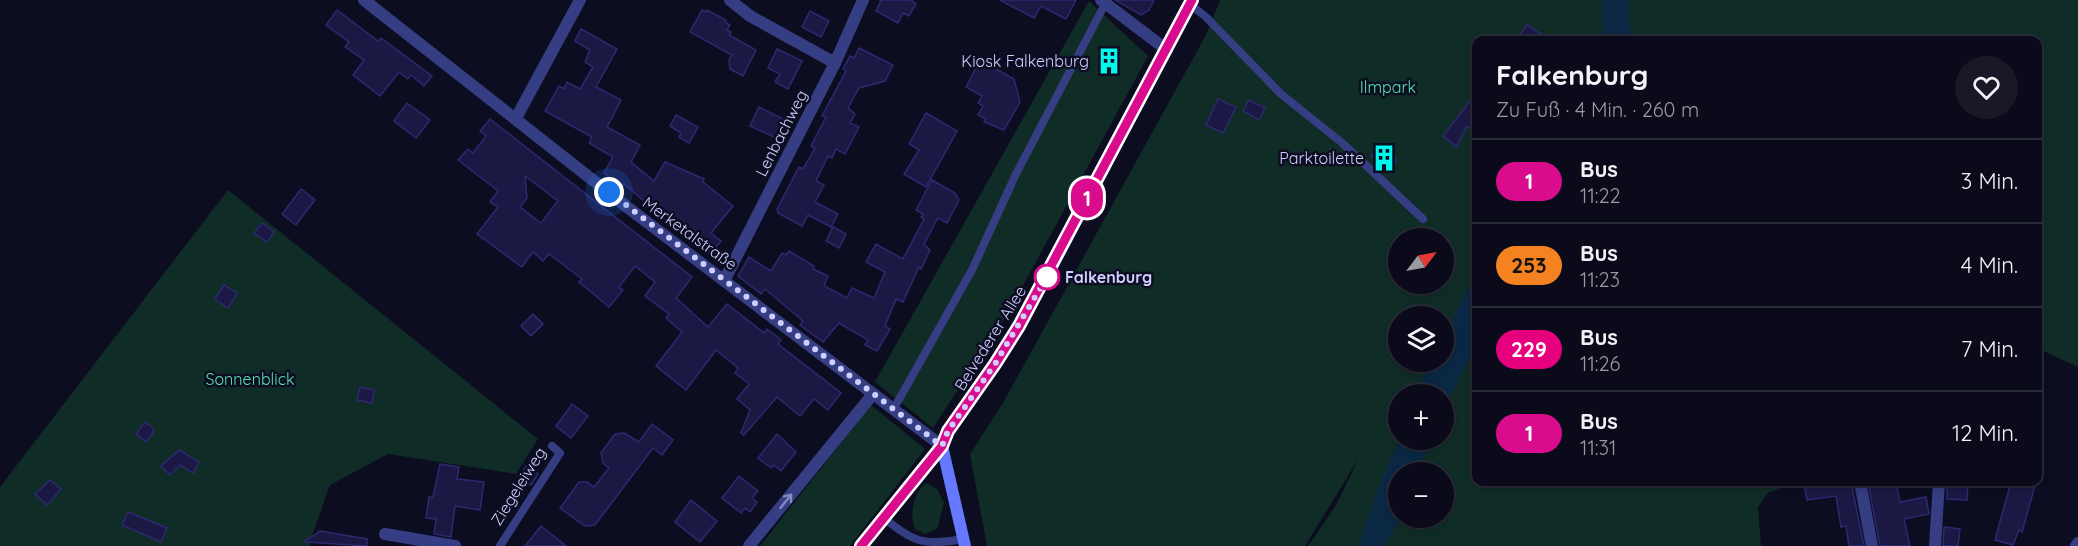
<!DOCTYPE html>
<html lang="de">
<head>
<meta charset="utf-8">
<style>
  :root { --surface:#0a0a1a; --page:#181827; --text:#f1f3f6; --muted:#999aa2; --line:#2a2b39 }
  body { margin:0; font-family:Quicksand,sans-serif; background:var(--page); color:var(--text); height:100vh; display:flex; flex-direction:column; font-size:22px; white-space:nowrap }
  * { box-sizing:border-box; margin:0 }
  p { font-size:20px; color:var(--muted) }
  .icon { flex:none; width:33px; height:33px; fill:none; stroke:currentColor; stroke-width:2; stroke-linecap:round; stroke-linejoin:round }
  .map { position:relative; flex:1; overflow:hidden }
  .drawer { position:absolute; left:1472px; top:36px; width:570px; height:450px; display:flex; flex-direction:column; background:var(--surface); border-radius:12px; box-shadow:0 3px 9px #0003,0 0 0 2px var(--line) }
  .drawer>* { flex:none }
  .badge { padding:0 12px; border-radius:20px; font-size:21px; line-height:39px }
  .needle { width:39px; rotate:58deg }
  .controls { position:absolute; left:1388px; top:228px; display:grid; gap:12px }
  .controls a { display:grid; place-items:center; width:66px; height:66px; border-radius:50%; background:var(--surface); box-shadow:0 3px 9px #0003,0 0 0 2px var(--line); font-size:30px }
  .you { position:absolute; width:30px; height:30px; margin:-15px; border:4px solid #fff; border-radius:50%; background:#1a73e8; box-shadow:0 0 0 9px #1a73e833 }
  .map>.badge { position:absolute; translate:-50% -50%; box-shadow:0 0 0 3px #fff }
  .round { display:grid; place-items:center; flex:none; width:63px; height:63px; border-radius:32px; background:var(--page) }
  .summary { display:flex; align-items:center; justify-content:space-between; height:102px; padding:0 24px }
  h1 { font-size:28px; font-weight:800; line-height:45px }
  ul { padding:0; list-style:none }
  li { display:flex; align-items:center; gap:18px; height:84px; padding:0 24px; border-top:2px solid var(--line) }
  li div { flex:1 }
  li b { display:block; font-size:22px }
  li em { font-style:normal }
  li .badge { min-width:66px; font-weight:700; text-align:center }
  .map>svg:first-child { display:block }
  .green { fill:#102c27; fill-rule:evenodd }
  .water { fill:#0a2844 }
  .building { fill:#1b1844; stroke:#2d2971; stroke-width:1.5; fill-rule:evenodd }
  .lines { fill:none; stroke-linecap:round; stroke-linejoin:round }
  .lane { stroke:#363e83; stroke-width:8 }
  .street { stroke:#363e83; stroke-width:12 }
  .secondary { stroke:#6578ff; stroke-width:12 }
  .oneway { stroke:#8286c1 }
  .line-casing { stroke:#fff; stroke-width:14 }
  .line { stroke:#d80c8c; stroke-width:9 }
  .walk { stroke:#cecfff; stroke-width:6; stroke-dasharray:0 10.8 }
  .stop-dot { fill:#fff; stroke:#d80c8c; stroke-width:3 }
  .labels { text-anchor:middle; stroke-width:5; stroke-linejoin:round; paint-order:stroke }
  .poi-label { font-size:16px; fill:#cecfff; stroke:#0d0d22; text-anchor:end }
  .park-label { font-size:16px; fill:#56e3ab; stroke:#0d0d22 }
  .street-label { font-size:16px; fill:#cecfff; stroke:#0d0d22 }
  .stop-label { font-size:16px; font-weight:bold; fill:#cecfff; stroke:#0d0d22; text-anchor:start }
</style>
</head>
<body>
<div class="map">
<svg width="2078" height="546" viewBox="0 0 2078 546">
  <rect width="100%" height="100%" fill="#0d0d22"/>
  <g class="green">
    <path d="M1220 0H2078V367L2037 348V40H1476V482H1796L1768 493 1758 507 1761 546H1384L1399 521 1359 546H1308L1335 507 1359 458 1305 546H987L970 454 1003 403 1206 35ZM1398 238H1443V284H1398ZM1398 316H1443V362H1398ZM1398 394H1443V440H1398ZM1398 472H1443V518H1398Z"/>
    <polygon points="1089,1 1148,56 1008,313 933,428 875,382"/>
    <polygon points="228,190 538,439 516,474 388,454 330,485 310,541 311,546 0,546 0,487"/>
    <polygon points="871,405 925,449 850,546 760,546"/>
    <path d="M926 483 937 489 944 503 937 529 925 534 915 529C909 515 913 493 926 483Z"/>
  </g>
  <g class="water">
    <polygon points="1602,0 1628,0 1631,40 1603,40"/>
    <polygon points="1476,274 1476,344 1443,412 1443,394 1416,394 1431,362 1443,362 1443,338"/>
    <polygon points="1399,440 1430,440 1418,472 1398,472 1398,518 1401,518 1384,546 1359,546 1378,488"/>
  </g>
  <g class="building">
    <polygon points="879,0 911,0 916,4 909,16 903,13 898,23 876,11 881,1"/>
    <polygon points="1000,0 1076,0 1066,19 1041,6 1034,18"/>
    <polygon points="1115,0 1154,0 1149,10 1141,15"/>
    <polygon points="337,10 378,41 381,38 432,76 424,86 411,75 408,79 399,72 380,96 353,75 364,60 345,47 349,42 326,25"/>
    <polygon points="702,10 706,12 707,10 726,20 725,22 730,25 727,30 731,32 729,35 756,50 743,76 730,69 729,60 732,55 690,32"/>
    <polygon points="810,11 829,21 821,37 802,27"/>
    <polygon points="1527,25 1550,40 1516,40"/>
    <polygon points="581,29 617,49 596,87 621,100 607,127 640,145 631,162 654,181 665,162 704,179 703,182 733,206 711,233 721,241 710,254 643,202 644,201 624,184 622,187 604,173 613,157 589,143 592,137 545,111 559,86 564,89 567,82 580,89 593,67 585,62 590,50 575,41"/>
    <polygon points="859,48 893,65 885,81 859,88 848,108 855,114 850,123 859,127 845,154 836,149 832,158 828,156 816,181 824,185 815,202 838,214 831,227 808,215 802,226 778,213 777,209 799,167 803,169 815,148 811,146 826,117 822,116 846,71 843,69 850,56 854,58"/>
    <polygon points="777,49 802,61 788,89 775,82 780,74 768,68"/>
    <polygon points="980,60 1014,79 1020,102 1004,130 984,122 986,119 978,115 983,106 978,103 982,96 966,87"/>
    <polygon points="1476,93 1476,105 1472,114 1476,118 1476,130 1466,127 1457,147 1443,136"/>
    <polygon points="1218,99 1236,107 1223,133 1206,125"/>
    <polygon points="1249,100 1265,108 1259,120 1243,111"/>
    <polygon points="407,103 430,120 416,138 394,121"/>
    <polygon points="759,107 785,120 776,138 750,126"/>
    <polygon points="926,113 957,131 926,187 904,174 919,150 909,144"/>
    <polygon points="676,115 698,127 689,143 679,137 681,133 670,126"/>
    <path d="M490 119 692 277 676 298 708 327 727 304 764 333 767 329 781 340 778 344 841 393 828 410 814 399 800 416 777 397 744 435 741 433 750 410 737 399 749 384 735 373 738 368 716 350 686 390 656 366 682 332 666 318 669 314 645 296 655 282 635 266 619 287 623 290 609 307 579 282 582 279 549 254 543 261 533 252 522 267 477 234 498 207 490 202 498 191 458 160 468 149 473 153 486 136 480 131ZM525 176 558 201 541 223 520 207 527 198Z"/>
    <polygon points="1380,146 1397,160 1388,171 1371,156"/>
    <polygon points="932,180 955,193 959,200 947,223 938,218 924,244 930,250 921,269 919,267 903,302 896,299 885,326 890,329 877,351 865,345 868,340 839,323 823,342 800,325 803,321 765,289 761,294 738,276 749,257 771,271 782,253 786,255 789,251 814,266 813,269 828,276 824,286 847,298 852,288 874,298 885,272 866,262 876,244 903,259 924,219 921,217 923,214 916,210"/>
    <polygon points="301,189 315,200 296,225 282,214"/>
    <polygon points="262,223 274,232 267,242 254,233"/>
    <polygon points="833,227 846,234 839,248 826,241"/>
    <polygon points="224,285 237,293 228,308 215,299"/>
    <polygon points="533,314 543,324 531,336 521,326"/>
    <polygon points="360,387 374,390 372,403 357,400"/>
    <polygon points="572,404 588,416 571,438 556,426"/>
    <polygon points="145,422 153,428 153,433 146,442 136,434"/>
    <polygon points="652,424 673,440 662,455 653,448 595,525 585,526 560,508 579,482 587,482 594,487 609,468 603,463 601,453 615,434 624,433 639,442"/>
    <polygon points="777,434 796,452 781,471 774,465 771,468 758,458"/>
    <polygon points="179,450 199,462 193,473 180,465 170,475 161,466"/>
    <polygon points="440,464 459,467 457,479 484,482 480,510 455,506 451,537 434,534 436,519 426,518 429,497 433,497"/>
    <polygon points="526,466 538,474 531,485 519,477"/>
    <polygon points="739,476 758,491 752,498 757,502 750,512 745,508 741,513 722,498"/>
    <polygon points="50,480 61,489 47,505 35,494"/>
    <polygon points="1821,482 1851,482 1864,546 1849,546 1846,526 1841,527 1836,496 1807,500 1804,484"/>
    <polygon points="1947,482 1968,482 1967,500 1947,499"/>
    <polygon points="2011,482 2036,482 2022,532 2019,530 2013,545 1995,540"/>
    <polygon points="1896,483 1900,502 1926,497 1929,514 1904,519 1910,546 1880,546 1869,488"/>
    <polygon points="691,500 717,521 700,542 675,522"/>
    <polygon points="128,512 167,528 161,542 122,525"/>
    <polygon points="541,526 566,546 525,546"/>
    <polygon points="1944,527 1960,529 1958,546 1943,546"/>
    <polygon points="320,531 367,539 367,546 304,542"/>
  </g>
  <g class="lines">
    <g class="lane">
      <polyline points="1190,4 1206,17 1281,94 1341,142 1423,219"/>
      <polyline points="893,410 972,270 1016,174 1105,4"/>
      <path d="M884 518C914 543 925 546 963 539"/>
      <polyline points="500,546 560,453 552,446"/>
    </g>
    <g class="street">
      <polyline points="364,0 627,207 942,446 861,546"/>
      <polyline points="730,0 750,16 835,63"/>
      <polyline points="1101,0 1167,50"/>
      <polyline points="516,118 580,0"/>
      <polyline points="725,279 835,63 863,0"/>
      <polyline points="1860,482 1872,546"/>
      <polyline points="385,534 455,546"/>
      <polyline points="749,546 873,394"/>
      <polyline points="1935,546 1939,482"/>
      <polyline points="2076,546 2078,543"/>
    </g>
    <polyline class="secondary" points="965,546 942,446 948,431 995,365 1046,278 1192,0"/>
  </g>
  <defs><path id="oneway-shaft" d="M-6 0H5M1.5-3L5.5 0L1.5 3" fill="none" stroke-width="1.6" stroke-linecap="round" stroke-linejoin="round" transform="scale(1.5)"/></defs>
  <use class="oneway" href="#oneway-shaft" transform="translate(786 501) rotate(-51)"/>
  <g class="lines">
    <g class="line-casing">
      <polyline id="line" points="861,546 942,446 948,431 995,364 1019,326 1192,0"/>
    </g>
    <use href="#line" class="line"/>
    <polyline class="walk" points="609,192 942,446 948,431 995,364 1047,277"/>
  </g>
  <defs>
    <g id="building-bare" transform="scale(2.07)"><path d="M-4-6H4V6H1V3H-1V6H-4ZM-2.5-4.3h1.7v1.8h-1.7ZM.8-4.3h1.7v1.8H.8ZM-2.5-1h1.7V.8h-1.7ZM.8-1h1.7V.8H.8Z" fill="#00f9ed" stroke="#0d0d22" stroke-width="2.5" paint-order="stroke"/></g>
  </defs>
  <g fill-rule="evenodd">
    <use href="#building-bare" x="1109" y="61"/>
    <use href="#building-bare" x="1384" y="158"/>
  </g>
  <circle class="stop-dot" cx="1047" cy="277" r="12"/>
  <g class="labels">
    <g class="poi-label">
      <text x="1089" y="67">Kiosk Falkenburg</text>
      <text x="1364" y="164">Parktoilette</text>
    </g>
    <g class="park-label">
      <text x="1388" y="93">Ilmpark</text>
      <text x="250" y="385">Sonnenblick</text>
    </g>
    <g class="street-label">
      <text transform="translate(781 133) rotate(-63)" y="6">Lenbachweg</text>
      <text transform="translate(690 233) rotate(36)" y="6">Merketalstraße</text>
      <text transform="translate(990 338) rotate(-58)" y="6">Belvederer Allee</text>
      <text transform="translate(518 486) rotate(-58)" y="6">Ziegeleiweg</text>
    </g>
    <g class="stop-label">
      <text x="1065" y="283">Falkenburg</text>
    </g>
  </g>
</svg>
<div class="controls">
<a><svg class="needle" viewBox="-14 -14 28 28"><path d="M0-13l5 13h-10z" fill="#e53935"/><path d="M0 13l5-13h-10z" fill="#999aa2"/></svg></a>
<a><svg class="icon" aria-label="layers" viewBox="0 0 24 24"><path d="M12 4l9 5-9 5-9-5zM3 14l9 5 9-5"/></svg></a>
<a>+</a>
<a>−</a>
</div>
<div class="you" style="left:609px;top:192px"></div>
<b class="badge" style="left:1087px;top:198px;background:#d80c8c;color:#fff">1</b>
<section class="drawer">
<div class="summary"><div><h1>Falkenburg</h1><p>Zu Fuß · 4 Min. · 260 m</p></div><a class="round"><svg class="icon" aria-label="heart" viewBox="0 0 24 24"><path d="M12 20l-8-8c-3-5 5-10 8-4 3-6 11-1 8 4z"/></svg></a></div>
<ul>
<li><span class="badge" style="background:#d80c8c;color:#fff">1</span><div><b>Bus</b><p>11:22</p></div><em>3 Min.</em></li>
<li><span class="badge" style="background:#f58220;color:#111">253</span><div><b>Bus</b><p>11:23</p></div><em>4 Min.</em></li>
<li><span class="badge" style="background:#e6007e;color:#fff">229</span><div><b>Bus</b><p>11:26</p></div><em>7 Min.</em></li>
<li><span class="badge" style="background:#d80c8c;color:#fff">1</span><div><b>Bus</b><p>11:31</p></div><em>12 Min.</em></li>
</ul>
</section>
</div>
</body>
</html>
